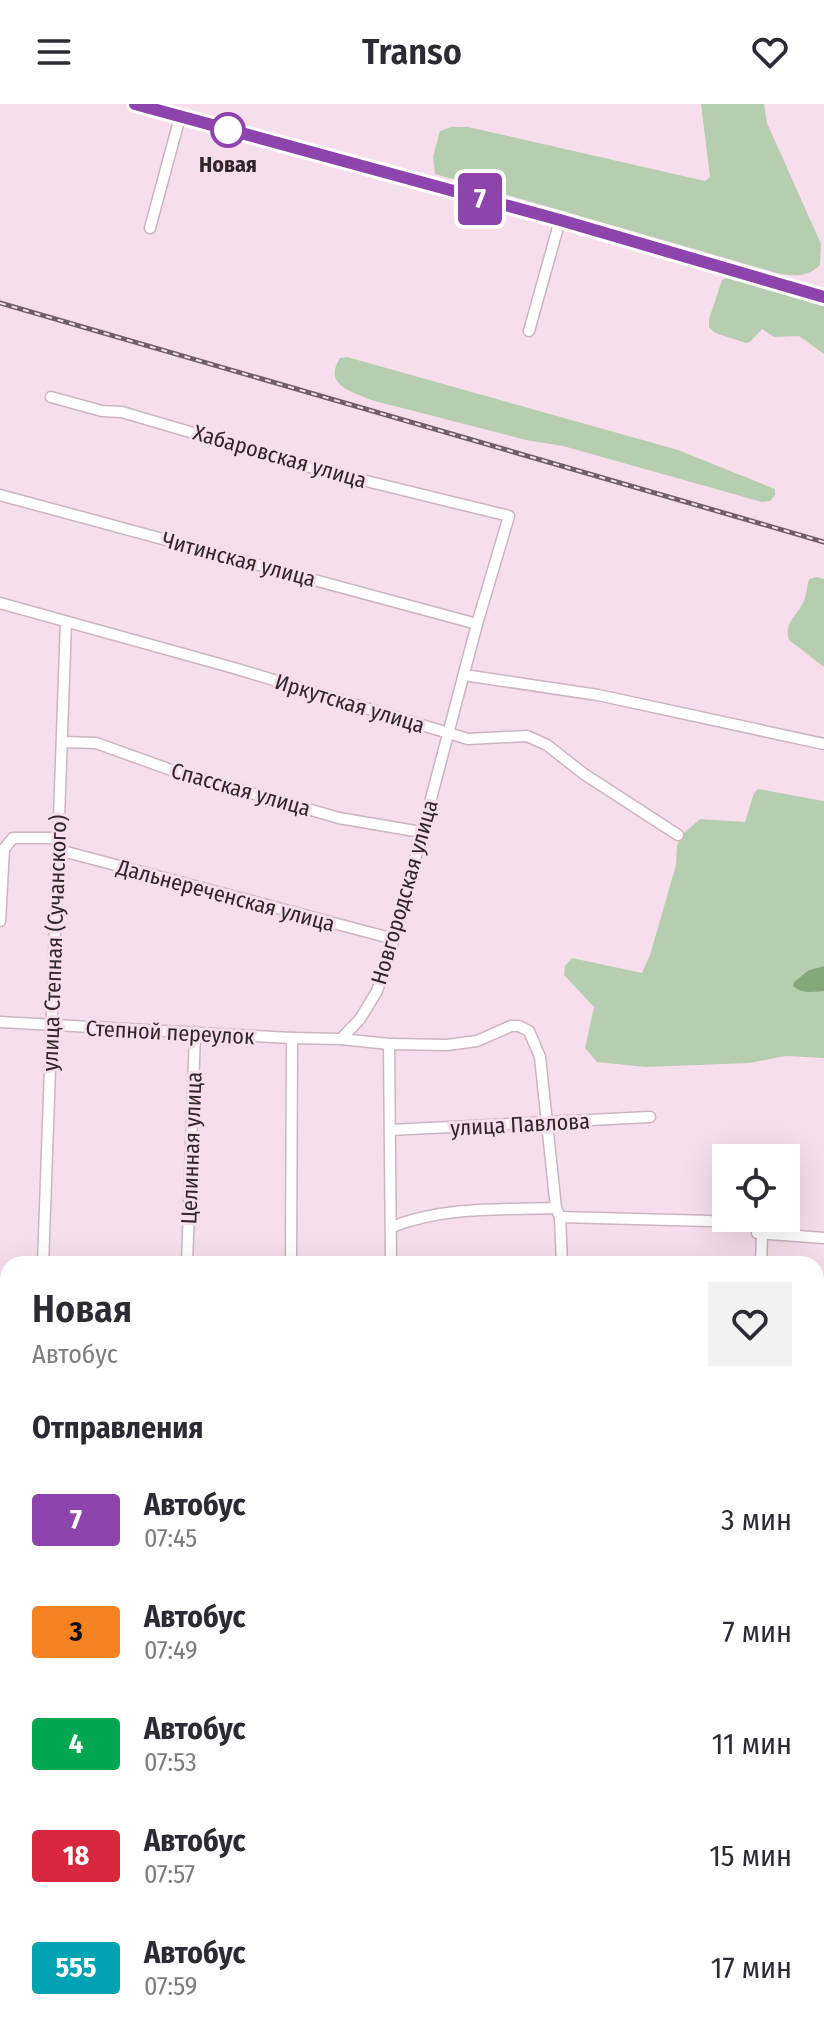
<!DOCTYPE html>
<html lang="ru">
<head>
<meta charset="utf-8">
<style>
  :root { --surface:#fff; --page:#f2f2f3; --text:#2b2b33; --muted:#7c7c81 }
  body { margin:0; font-family:"Fira Sans Condensed",sans-serif; background:var(--page); color:var(--text); height:100vh; display:flex; flex-direction:column; font-size:30px; white-space:nowrap }
  * { box-sizing:border-box; margin:0 }
  p { font-size:26px; color:var(--muted) }
  .icon { flex:none; width:44px; height:44px; fill:none; stroke:currentColor; stroke-width:2; stroke-linecap:round; stroke-linejoin:round }
  .map { position:relative; flex:1; overflow:hidden }
  .drawer { position:absolute; left:0px; top:1152px; width:824px; height:786px; display:flex; flex-direction:column; background:var(--surface); border-radius:24px 24px 0 0; box-shadow:0 8px 32px #0002 }
  .drawer>* { flex:none }
  .badge { padding:0 16px; border-radius:6px; font-size:28px; line-height:52px }
  .controls { position:absolute; left:712px; top:1040px; display:grid; gap:16px }
  .controls a { display:grid; place-items:center; width:88px; height:88px; border-radius:0px; background:var(--surface); box-shadow:0 8px 32px #0002; font-size:40px }
  .map>.badge { position:absolute; translate:-50% -50%; box-shadow:0 0 0 4px #fff }
  h2 { padding:0 32px; font-size:30px; line-height:72px }
  .round { display:grid; place-items:center; flex:none; width:84px; height:84px; border-radius:0px; background:var(--page) }
  .head { display:flex; align-items:center; justify-content:space-between; height:136px; padding:0 32px }
  h1 { font-size:38px; font-weight:600; line-height:60px }
  ul { padding:0; list-style:none }
  li { display:flex; align-items:center; gap:24px; height:112px; padding:0 32px }
  li div { flex:1 }
  li b { display:block; font-size:30px }
  li em { font-style:normal }
  li .badge { min-width:88px; font-weight:700; text-align:center }
  header { display:flex; justify-content:space-between; align-items:center; height:104px; padding:0 32px; background:var(--surface); font-size:36px; font-weight:600 }
  .map>svg:first-child { display:block }
  .green { fill:#b7cdb0 }
  .water { fill:#85a87b }
  .lines { fill:none; stroke-linecap:round; stroke-linejoin:round }
  .minor-casing { stroke:#ccb4c1; stroke-width:13 }
  .major-casing { stroke:#fff; stroke-width:17 }
  .minor { stroke:#fff; stroke-width:10 }
  .major { stroke:#dfb8d0; stroke-width:14 }
  .rail-casing { stroke:#6d5e67; stroke-width:5 }
  .rail { stroke:#f7deec; stroke-width:2; stroke-dasharray:6; stroke-linecap:butt }
  .line-casing { stroke:#fff; stroke-width:18 }
  .line { stroke:#8e44ad; stroke-width:12 }
  .stop-dot { fill:#fff; stroke:#8e44ad; stroke-width:4 }
  .labels { text-anchor:middle; stroke-width:6; stroke-linejoin:round; paint-order:stroke }
  .stop-label { font-size:22px; font-weight:bold; fill:#2f252b; stroke:#f7deec }
  .street-label { font-size:22px; fill:#2f252b; stroke:#f7deec }
</style>
</head>
<body>
<header><svg class="icon" aria-label="menu" viewBox="0 0 24 24"><path d="M4 6h16M4 12h16M4 18h16"/></svg>Transo<svg class="icon" aria-label="heart" viewBox="0 0 24 24"><path d="M12 20l-8-8c-3-5 5-10 8-4 3-6 11-1 8 4z"/></svg></header>
<div class="map">
<svg width="824" height="1937" viewBox="0 0 824 1937">
  <rect width="100%" height="100%" fill="#f7deec"/>
  <g class="green">
    <path d="M701 0H764L767 19 821 140 820 161C808 173 796 172 780 170L435 70 433 53 440 27 451 23H468L705 77 710 73Z"/>
    <polygon points="726,174 824,202 824,250 799,232 774,233 762,225 750,238 746,239 715,229 709,223 709,215 722,176"/>
    <path d="M347 253 678 346 775 385V391L770 397 762 398 563 342 526 336 371 296C350 287 323 281 340 254Z"/>
    <path d="M817 473 824 475V563L789 536C784 520 795 513 802 501 806 494 807 483 809 475Z"/>
    <polygon points="758,685 824,697 824,862 809,866 807,888 824,887 824,954 786,952 749,959 645,963 597,958 585,944 594,903 564,871 565,862 572,854 642,869 650,851 676,761 677,741 685,728 700,715 745,718 754,689"/>
  </g>
  <path class="water" d="M824 862V887C813 888 802 890 793 882L794 878 809 866Z"/>
  <g class="lines">
    <g class="minor-casing">
      <g id="minor">
        <polyline points="150,124 180,13"/>
        <polyline points="529,227 560,116"/>
        <polyline points="51,293 102,307 122,308 305,362 509,412 477,520 394,835 377,887 360,915 341,935 292,934 291,1160"/>
        <polyline points="0,391 477,520"/>
        <polyline points="0,499 234,564 468,635 527,632 547,641 584,670 678,731"/>
        <polyline points="464,571 598,591 824,640"/>
        <polyline points="62,638 96,639 174,667 339,714 421,728"/>
        <polyline points="59,746 394,835"/>
        <polyline points="0,817 4,745 13,734 59,734"/>
        <polyline points="0,918 292,934"/>
        <polyline points="341,935 389,940"/>
        <polyline points="390,1026 650,1013"/>
        <polyline points="560,1113 710,1117"/>
        <path d="M392 1123C444 1102 501 1106 556 1104"/>
        <polyline points="757,1129 824,1134"/>
        <polyline points="43,1160 66,518"/>
        <polyline points="187,1160 195,928"/>
        <polyline points="391,1160 389,940 447,941 477,937 511,922 519,922 529,927 540,953 556,1104 560,1113 562,1160"/>
        <polyline points="761,1160 762,1131"/>
        <polyline points="816,1217 824,1217"/>
        <polyline points="816,1297 824,1298"/>
        <polyline points="0,1372 8,1373"/>
        <polyline points="816,1422 824,1422"/>
        <polyline points="0,1521 8,1521"/>
        <polyline points="816,1524 824,1525"/>
        <polyline points="816,1604 824,1605"/>
        <polyline points="0,1633 8,1634"/>
        <polyline points="0,1732 8,1735"/>
        <polyline points="816,1755 824,1757"/>
        <polyline points="0,1815 8,1770"/>
        <polyline points="816,1858 824,1860"/>
        <polyline points="0,1867 8,1869"/>
        <polyline points="279,1930 309,1937"/>
        <polyline points="607,1930 627,1937"/>
        <polyline points="204,1937 205,1930"/>
        <polyline points="641,1937 641,1930"/>
      </g>
    </g>
    <g class="major-casing">
      <polyline id="major" points="135,0 560,116 824,193"/>
    </g>
    <use href="#minor" class="minor"/>
    <use href="#major" class="major"/>
    <g class="rail-casing">
      <polyline id="rail" points="0,199 824,438"/>
    </g>
    <use href="#rail" class="rail"/>
  </g>
  <g class="lines">
    <g class="line-casing">
      <polyline id="line" points="135,0 560,116 824,193"/>
    </g>
    <use href="#line" class="line"/>
  </g>
  <circle class="stop-dot" cx="228" cy="26" r="16"/>
  <g class="labels">
    <g class="stop-label">
      <text x="228" y="68">Новая</text>
    </g>
    <g class="street-label">
      <text transform="translate(280 352) rotate(16)" y="8">Хабаровская улица</text>
      <text transform="translate(239 455) rotate(15)" y="8">Читинская улица</text>
      <text transform="translate(350 599) rotate(17)" y="8">Иркутская улица</text>
      <text transform="translate(241 685) rotate(16)" y="8">Спасская улица</text>
      <text transform="translate(404 788) rotate(-74)" y="8">Новгородская улица</text>
      <text transform="translate(226 791) rotate(15)" y="8">Дальнереченская улица</text>
      <text transform="translate(54 839) rotate(-88)" y="8">улица Степная (Сучанского)</text>
      <text transform="translate(170 928) rotate(3)" y="8">Степной переулок</text>
      <text transform="translate(520 1020) rotate(-3)" y="8">улица Павлова</text>
      <text transform="translate(191 1044) rotate(-88)" y="8">Целинная улица</text>
    </g>
  </g>
</svg>
<div class="controls">
<a><svg class="icon" aria-label="locate" viewBox="0 0 24 24"><circle cx="12" cy="12" r="6"/><path d="M12 2v4M12 18v4M2 12h4M18 12h4"/></svg></a>
</div>
<b class="badge" style="left:480px;top:95px;background:#8e44ad;color:#fff">7</b>
<section class="drawer">
<div class="head"><div><h1>Новая</h1><p>Автобус</p></div><a class="round"><svg class="icon" aria-label="heart" viewBox="0 0 24 24"><path d="M12 20l-8-8c-3-5 5-10 8-4 3-6 11-1 8 4z"/></svg></a></div>
<h2>Отправления</h2>
<ul>
<li><span class="badge" style="background:#8e44ad;color:#fff">7</span><div><b>Автобус</b><p>07:45</p></div><em>3 мин</em></li>
<li><span class="badge" style="background:#f58220;color:#111">3</span><div><b>Автобус</b><p>07:49</p></div><em>7 мин</em></li>
<li><span class="badge" style="background:#00a651;color:#fff">4</span><div><b>Автобус</b><p>07:53</p></div><em>11 мин</em></li>
<li><span class="badge" style="background:#d7263d;color:#fff">18</span><div><b>Автобус</b><p>07:57</p></div><em>15 мин</em></li>
<li><span class="badge" style="background:#00a3b4;color:#fff">555</span><div><b>Автобус</b><p>07:59</p></div><em>17 мин</em></li>
</ul>
</section>
</div>
</body>
</html>
